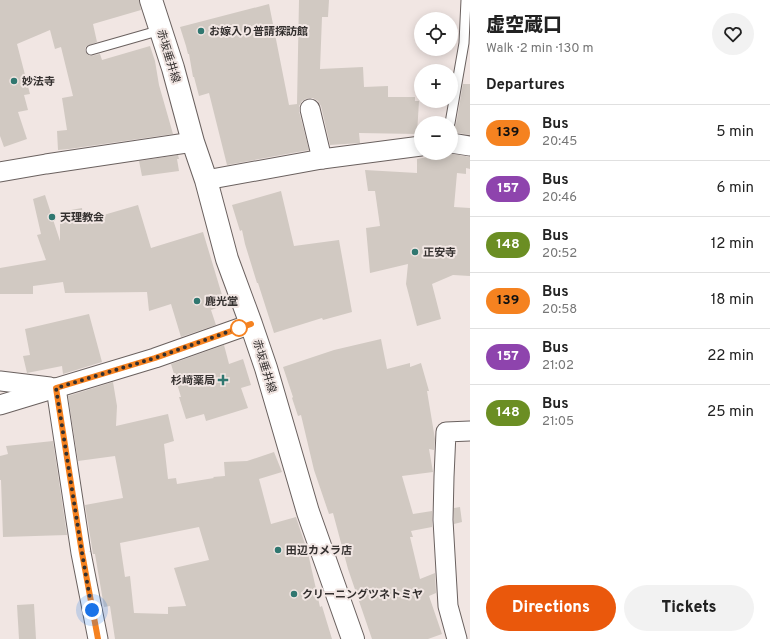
<!DOCTYPE html>
<html lang="en">
<head>
<meta charset="utf-8">
<style>
  :root { --surface:#fff; --page:#f2f2f2; --text:#222; --muted:#767676; --line:#e0e0e0; --accent:#ea580c }
  body { margin:0; font-family:Overpass,"Noto Sans JP",sans-serif; background:var(--page); color:var(--text); height:100vh; display:flex; flex-direction:column; font-size:15px; white-space:nowrap }
  * { box-sizing:border-box; margin:0 }
  p { font-size:13px; color:var(--muted) }
  .icon { flex:none; width:22px; height:22px; fill:none; stroke:currentColor; stroke-width:2; stroke-linecap:round; stroke-linejoin:round }
  .map { position:relative; flex:1; overflow:hidden }
  .side { display:flex; flex-direction:column; background:var(--surface); width:300px }
  .side>* { flex:none }
  .badge { padding:0 8px; border-radius:13px; font-size:14px; line-height:26px }
  .buttons { position:absolute; left:414px; top:12px; display:grid; gap:8px }
  .buttons a { display:grid; place-items:center; width:44px; height:44px; border-radius:50%; background:var(--surface); box-shadow:0 2px 10px #0003; font-size:20px }
  .you { position:absolute; width:20px; height:20px; margin:-10px; border:3px solid #fff; border-radius:50%; background:#1a73e8; box-shadow:0 0 0 6px #1a73e833 }
  .map>.badge { position:absolute; translate:-50% -50%; box-shadow:0 0 0 2px #fff }
  h2 { padding:0 16px; font-size:15px; line-height:36px }
  .round { display:grid; place-items:center; flex:none; width:42px; height:42px; border-radius:21px; background:var(--page) }
  .overview { display:flex; align-items:center; justify-content:space-between; height:68px; padding:0 16px }
  h1 { font-size:19px; font-weight:800; line-height:30px }
  .cta { display:flex; gap:8px; margin-top:auto; padding:8px 16px }
  .cta a { flex:1; height:46px; border-radius:24px; background:var(--accent); color:#fff; font-size:16px; font-weight:800; line-height:46px; text-align:center }
  .cta a+a { background:var(--page); color:var(--text) }
  ul { padding:0; list-style:none }
  li { display:flex; align-items:center; gap:12px; height:56px; padding:0 16px; border-top:1px solid var(--line) }
  li div { flex:1 }
  li b { display:block; font-size:15px }
  li em { font-style:normal }
  li .badge { min-width:44px; font-weight:700; text-align:center }
  main { display:flex; flex:1; min-height:0 }
  .map>svg:first-child { display:block }
  .building { fill:#d1c9c2; fill-rule:evenodd }
  .lines { fill:none; stroke-linecap:round; stroke-linejoin:round }
  .service-casing { stroke:#6a615f; stroke-width:11 }
  .minor-casing { stroke:#6a615f; stroke-width:21 }
  .secondary-casing { stroke:#6a615f; stroke-width:24 }
  .service { stroke:#fff; stroke-width:9 }
  .minor { stroke:#fff; stroke-width:19 }
  .secondary { stroke:#fff; stroke-width:22 }
  .line-casing { stroke:#fff; stroke-width:9 }
  .line { stroke:#f58220; stroke-width:6 }
  .walk { stroke:#34302f; stroke-width:4; stroke-dasharray:0 7.2 }
  .poi-dot { fill:#307770; stroke:#f1e6e3; stroke-width:1.5 }
  .stop-dot { fill:#fff; stroke:#f58220; stroke-width:2 }
  .labels { text-anchor:middle; stroke-width:4; stroke-linejoin:round; paint-order:stroke }
  .poi-label { font-size:11px; font-weight:bold; fill:#34302f; stroke:#f1e6e3; text-anchor:start }
  .street-label { font-size:11px; fill:#34302f; stroke:#f1e6e3 }
</style>
</head>
<body>
<main>
<div class="map">
<svg width="470" height="639" viewBox="0 0 470 639">
  <rect width="100%" height="100%" fill="#f1e6e3"/>
  <g class="building">
    <polygon points="0,0 139,0 141,10 93,24 97,42 87,46 85,48 85,51 87,54 90,56 100,54 102,60 150,46 155,61 159,85 173,134 69,149 58,150 57,131 67,130 62,98 73,96 61,47 55,49 50,30 17,44 30,94 24,95 28,110 18,112 27,139 4,147 0,136"/>
    <polygon points="299,0 329,0 328,17 322,17 320,69 363,67 364,87 388,86 388,97 415,97 415,101 419,101 417,134 359,133 360,143 330,145 321,106 318,101 313,98 308,98 302,101 299,106 299,111 309,150 227,165 209,93 199,96 194,77 193,77 189,54 188,54 186,46 180,27 269,4 289,105 297,104"/>
    <polygon points="463,84 470,84 470,135 453,132 453,128 456,124"/>
    <polygon points="448,153 470,157 470,169 466,168 466,174 457,173 454,207 470,208 470,276 453,275 432,284 441,319 417,326 406,284 408,264 370,273 366,228 380,226 375,191 368,191 365,170 417,173 417,159"/>
    <polygon points="178,155 179,159 177,159 179,171 142,176 139,161"/>
    <polygon points="281,191 294,246 339,240 352,312 323,320 322,318 274,333 258,283 257,283 245,244 242,230 240,231 232,205"/>
    <polygon points="45,195 60,241 60,212 82,208 83,221 138,205 151,248 203,232 225,305 211,310 216,325 181,337 171,304 149,311 147,292 65,293 63,282 33,286 33,294 0,294 0,268 46,260 37,235 41,234 33,199"/>
    <polygon points="89,314 102,362 63,374 62,366 27,373 23,356 30,355 25,329"/>
    <polygon points="381,339 387,369 410,363 410,367 421,363 429,391 427,391 435,439 434,450 429,449 433,472 402,476 413,514 432,511 432,527 411,531 413,537 410,537 420,579 435,573 436,593 429,596 442,634 428,639 372,639 348,569 333,513 329,514 314,470 301,415 298,416 292,398 293,397 283,367 334,350"/>
    <polygon points="224,345 229,364 243,359 251,385 241,388 248,408 206,421 204,414 186,419 179,397 181,397 171,364"/>
    <path d="M113 382 117 406 116 426 168 414 174 441 164 444 168 479 176 478 177 484 214 478 213 477 225 476 224 462 247 461 274 452 282 472 259 479 271 524 296 517 308 553 320 607 322 606 332 639H115L110 606 104 607 95 554H93L85 505 123 498 115 456 78 461 68 396ZM199 527 209 560 174 568 186 606 168 607V614L134 613 130 576 125 577 120 543Z"/>
    <polygon points="53,441 67,535 3,537 1,480 0,480 0,456 8,454 6,446"/>
    <polygon points="460,507 462,522 454,524 454,508"/>
    <polygon points="34,604 36,639 19,639 17,605"/>
  </g>
  <g class="lines">
    <g class="service-casing">
      <g id="service">
        <polyline points="91,50 161,30"/>
        <polyline points="450,123 464,43 466,0"/>
      </g>
    </g>
    <g class="minor-casing">
      <g id="minor">
        <polyline points="310,109 322,159"/>
        <polyline points="451,143 470,146"/>
        <polyline points="0,172 46,164 193,142"/>
        <polyline points="206,180 322,159 421,146"/>
        <polyline points="0,381 50,387"/>
        <polyline points="56,388 81,553 98,639"/>
        <polyline points="0,405 155,358 251,324"/>
        <polyline points="457,639 448,606 443,520 444,477 446,432 470,431"/>
      </g>
    </g>
    <g class="secondary-casing">
      <polyline id="secondary" points="151,0 173,68 193,142 206,180 227,259 251,324 266,368 308,512 353,639"/>
    </g>
    <use href="#service" class="service"/>
    <use href="#minor" class="minor"/>
    <use href="#secondary" class="secondary"/>
  </g>
  <g class="lines">
    <g class="line-casing">
      <polyline id="line" points="98,639 82,553 56,388 155,358 251,324"/>
    </g>
    <use href="#line" class="line"/>
    <polyline class="walk" points="92,610 82,553 56,388 155,358 239,328"/>
  </g>
  <g class="poi-dot">
    <circle cx="201" cy="31" r="4"/>
    <circle cx="14" cy="81" r="4"/>
    <circle cx="52" cy="217" r="4"/>
    <circle cx="415" cy="252" r="4"/>
    <circle cx="197" cy="301" r="4"/>
    <path d="M221 374h4v4h4v4h-4v4h-4v-4h-4v-4h4z"/>
    <circle cx="278" cy="550" r="4"/>
    <circle cx="294" cy="594" r="4"/>
  </g>
  <circle class="stop-dot" cx="239" cy="328" r="8"/>
  <g class="labels">
    <g class="poi-label">
      <text x="209" y="35">お嫁入り普請探訪館</text>
      <text x="22" y="85">妙法寺</text>
      <text x="60" y="221">天理教会</text>
      <text x="423" y="256">正安寺</text>
      <text x="205" y="305">鹿光堂</text>
      <text x="215" y="384" text-anchor="end">杉﨑薬局</text>
      <text x="286" y="554">田辺カメラ店</text>
      <text x="302" y="598">クリーニングツネトミヤ</text>
    </g>
    <g class="street-label">
      <text transform="translate(169 56) rotate(73)" y="4">赤坂垂井線</text>
      <text transform="translate(265 366) rotate(73)" y="4">赤坂垂井線</text>
    </g>
  </g>
</svg>
<div class="buttons">
<a><svg class="icon" aria-label="locate" viewBox="0 0 24 24"><circle cx="12" cy="12" r="6"/><path d="M12 2v4M12 18v4M2 12h4M18 12h4"/></svg></a>
<a>+</a>
<a>−</a>
</div>
<div class="you" style="left:92px;top:610px"></div>
</div>
<section class="side">
<div class="overview"><div><h1>虚空蔵口</h1><p>Walk · 2 min · 130 m</p></div><a class="round"><svg class="icon" aria-label="heart" viewBox="0 0 24 24"><path d="M12 20l-8-8c-3-5 5-10 8-4 3-6 11-1 8 4z"/></svg></a></div>
<h2>Departures</h2>
<ul>
<li><span class="badge" style="background:#f58220;color:#111">139</span><div><b>Bus</b><p>20:45</p></div><em>5 min</em></li>
<li><span class="badge" style="background:#8e44ad;color:#fff">157</span><div><b>Bus</b><p>20:46</p></div><em>6 min</em></li>
<li><span class="badge" style="background:#6b8e23;color:#fff">148</span><div><b>Bus</b><p>20:52</p></div><em>12 min</em></li>
<li><span class="badge" style="background:#f58220;color:#111">139</span><div><b>Bus</b><p>20:58</p></div><em>18 min</em></li>
<li><span class="badge" style="background:#8e44ad;color:#fff">157</span><div><b>Bus</b><p>21:02</p></div><em>22 min</em></li>
<li><span class="badge" style="background:#6b8e23;color:#fff">148</span><div><b>Bus</b><p>21:05</p></div><em>25 min</em></li>
</ul>
<div class="cta"><a>Directions</a><a>Tickets</a></div>
</section>
</main>
</body>
</html>
